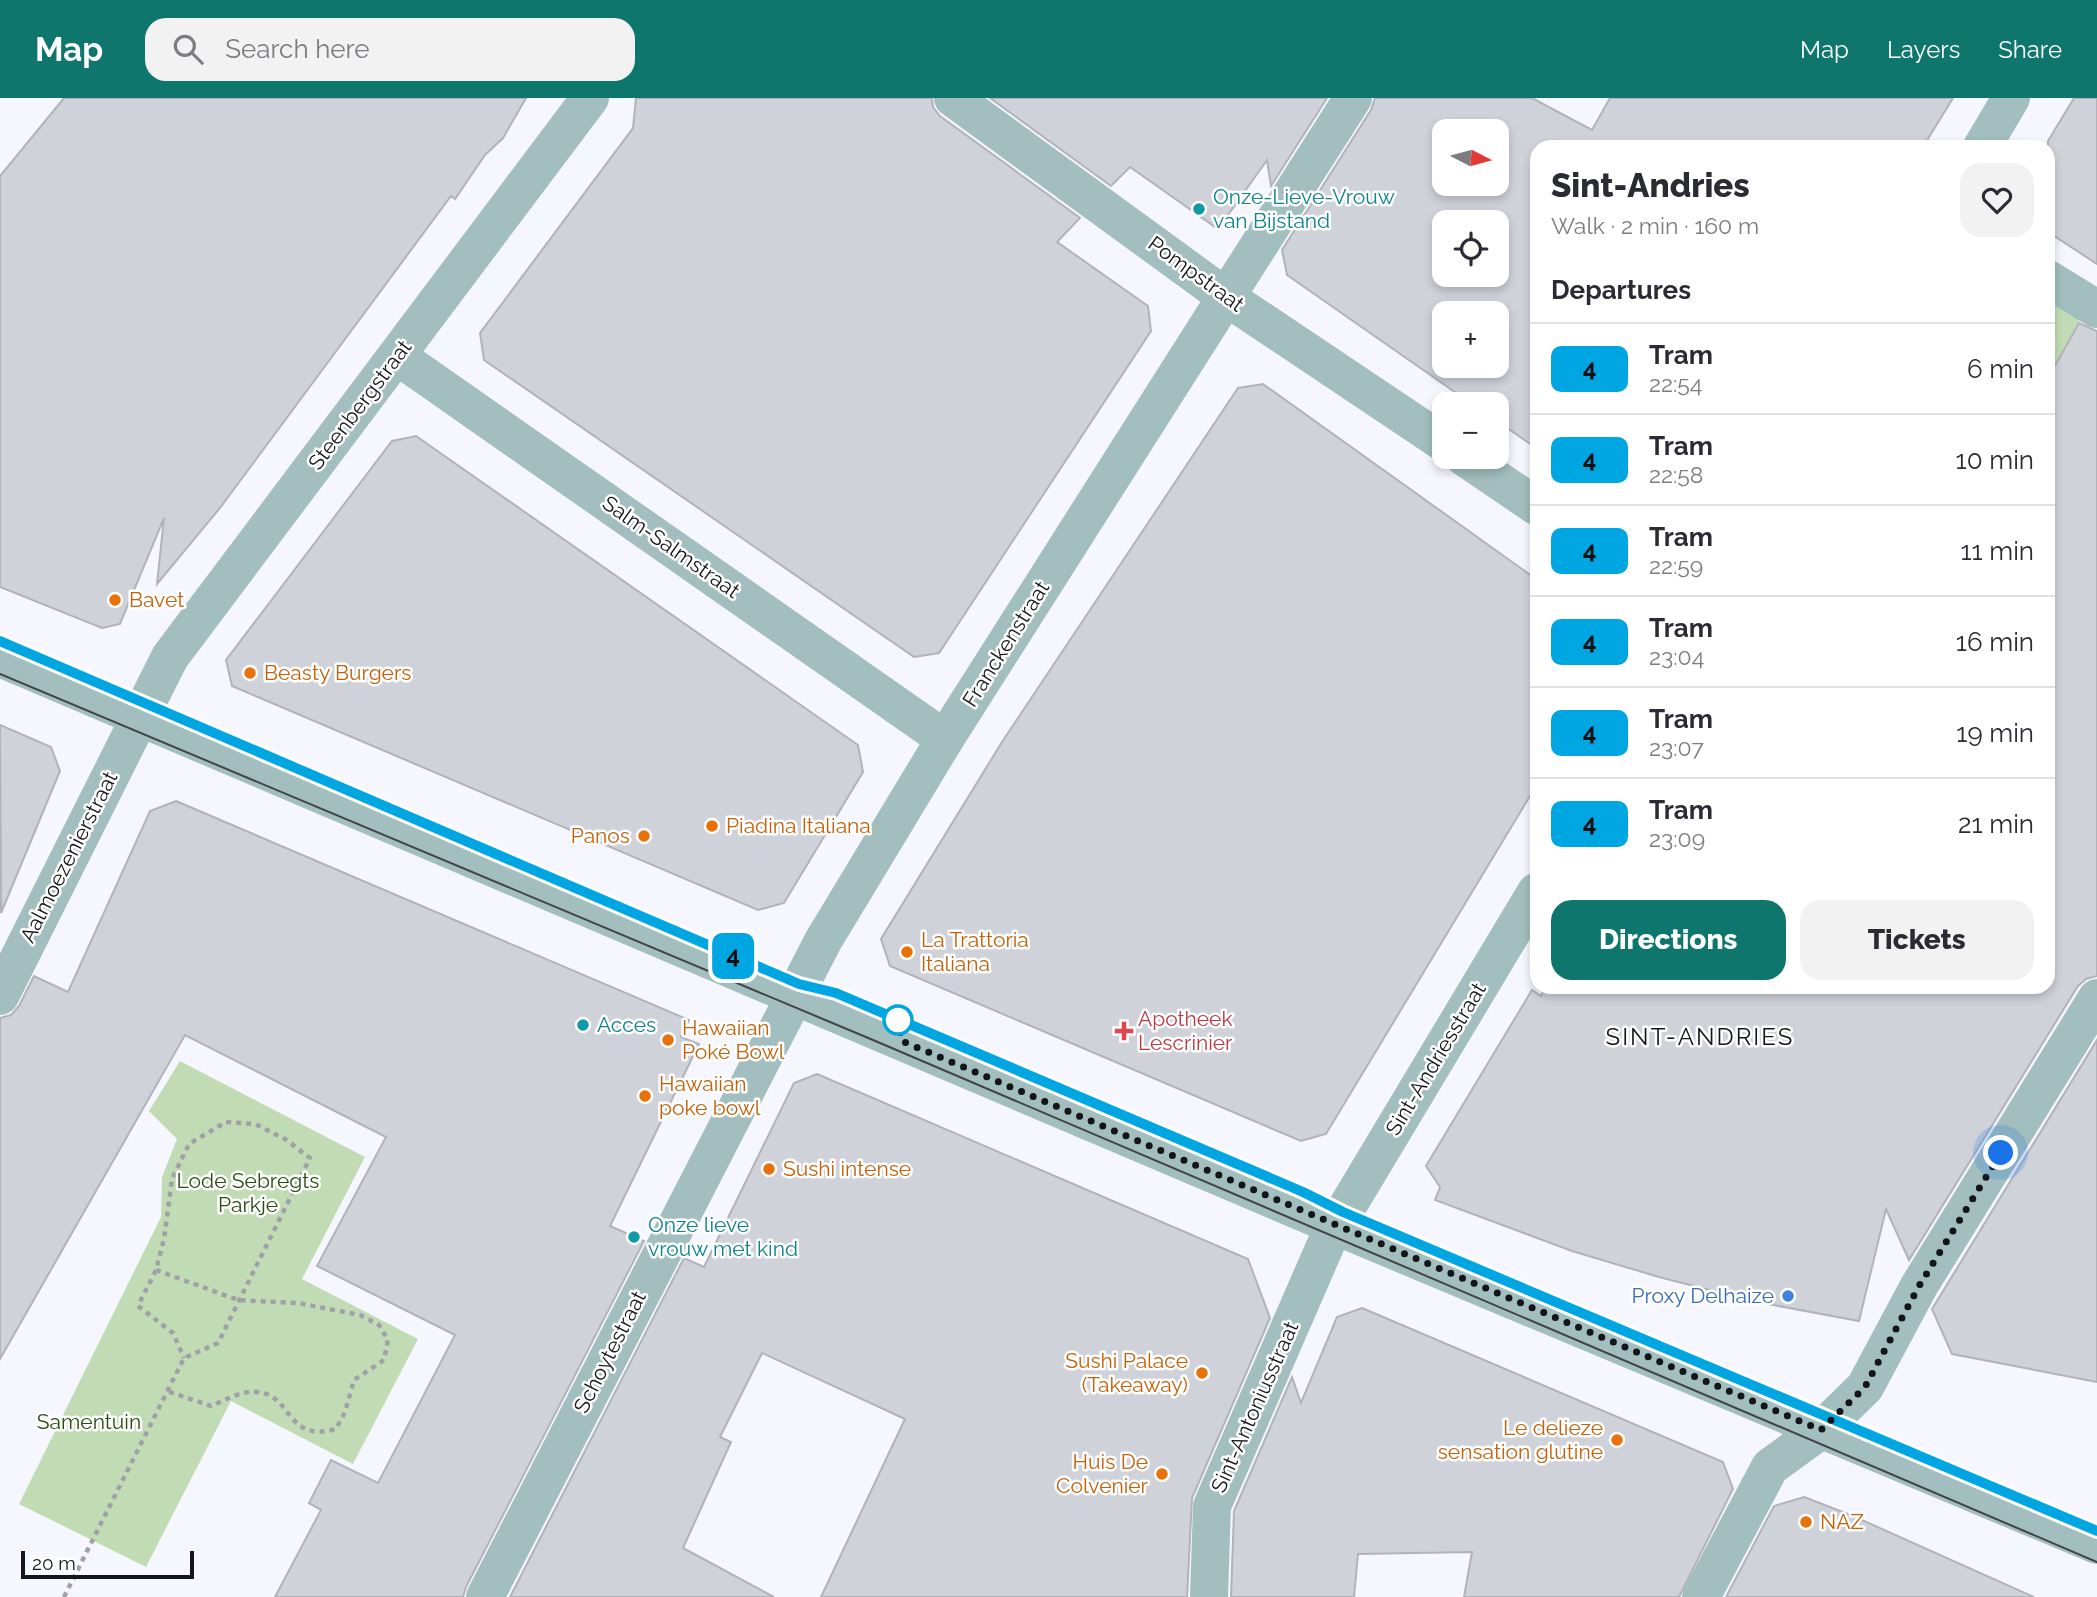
<!DOCTYPE html>
<html lang="en">
<head>
<meta charset="utf-8">
<style>
  :root { --surface:#fff; --page:#f2f2f3; --text:#2b2b33; --muted:#7c7c81; --line:#e1e1e2; --accent:#0f766e }
  body { margin:0; font-family:Raleway,sans-serif; background:var(--page); color:var(--text); height:100vh; display:flex; flex-direction:column; font-size:26px; white-space:nowrap }
  * { box-sizing:border-box; margin:0 }
  p { font-size:23px; color:var(--muted) }
  .icon { flex:none; width:38px; height:38px; fill:none; stroke:currentColor; stroke-width:2; stroke-linecap:round; stroke-linejoin:round }
  .map { position:relative; flex:1; overflow:hidden }
  .details { position:absolute; left:1530px; top:42px; width:525px; height:854px; display:flex; flex-direction:column; background:var(--surface); border-radius:21px; box-shadow:0 4px 10px #0003 }
  .details>* { flex:none }
  .badge { padding:0 14px; border-radius:10px; font-size:24px; line-height:46px }
  .needle { width:46px; rotate:96deg }
  .tools { position:absolute; left:1432px; top:21px; display:grid; gap:14px }
  .tools a { display:grid; place-items:center; width:77px; height:77px; border-radius:14px; background:var(--surface); box-shadow:0 4px 10px #0003; font-size:35px }
  .scale { position:absolute; left:21px; bottom:18px; width:173px; box-sizing:border-box; padding-left:7px; border:4px solid #141518; border-top:0; font-size:19px; line-height:24px; white-space:nowrap; color:#141518; -webkit-text-stroke:5px #fff; paint-order:stroke }
  .you { position:absolute; width:35px; height:35px; margin:-18px; border:5px solid #fff; border-radius:50%; background:#1a73e8; box-shadow:0 0 0 10px #1a73e833 }
  .map>.badge { position:absolute; translate:-50% -50%; box-shadow:0 0 0 4px #fff }
  h2 { padding:0 21px; font-size:26px; line-height:63px }
  .round { display:grid; place-items:center; flex:none; width:74px; height:74px; border-radius:21px; background:var(--page) }
  .summary { display:flex; align-items:center; justify-content:space-between; height:119px; padding:0 21px }
  h1 { font-size:33px; font-weight:800; line-height:52px }
  .button { display:flex; gap:14px; margin-top:auto; padding:14px 21px }
  .button a { flex:1; height:80px; border-radius:21px; background:var(--accent); color:#fff; font-size:28px; font-weight:800; line-height:80px; text-align:center }
  .button a+a { background:var(--page); color:var(--text) }
  ul { padding:0; list-style:none }
  li { display:flex; align-items:center; gap:21px; height:91px; padding:0 21px; border-top:2px solid var(--line) }
  li div { flex:1 }
  li b { display:block; font-size:26px }
  li em { font-style:normal }
  li .badge { min-width:77px; font-weight:700; text-align:center }
  header { display:flex; align-items:center; gap:42px; box-sizing:border-box; height:98px; padding:0 35px; background:var(--accent); color:#fff }
  header strong { font-size:33px }
  nav { display:flex; gap:38px; margin-inline-start:auto; font-size:24px }
  .search { width:490px; height:63px; background:var(--page); display:flex; align-items:center; gap:18px; box-sizing:border-box; padding:0 24px; border-radius:21px; color:var(--muted); font-size:26px }
  .map>svg:first-child { display:block }
  .green { fill:#c1dcb5 }
  .building { fill:#d0d2da; stroke:#b1b2ba; stroke-width:2; fill-rule:evenodd }
  .lines { fill:none; stroke-linecap:round; stroke-linejoin:round }
  .path { stroke:#a0a1a7; stroke-width:4.5; stroke-dasharray:5 5; stroke-linecap:butt }
  .pedestrian { stroke:#a2bebe; stroke-width:38 }
  .minor { stroke:#a2bebe; stroke-width:38 }
  .tertiary { stroke:#a2bebe; stroke-width:38 }
  .tram { stroke:#424346; stroke-width:2 }
  .line-casing { stroke:#fff; stroke-width:16 }
  .line { stroke:#00a6e2; stroke-width:10 }
  .walk { stroke:#141518; stroke-width:7; stroke-dasharray:0 12.6 }
  .culture-dot { fill:#0f9aa8; stroke:#fff; stroke-width:2.5 }
  .food-dot { fill:#e8710a; stroke:#fff; stroke-width:2.5 }
  .stop-dot { fill:#fff; stroke:#00a6e2; stroke-width:3.5 }
  .health-dot { fill:#e0444e; stroke:#fff; stroke-width:2.5 }
  .shop-dot { fill:#3f7fe0; stroke:#fff; stroke-width:2.5 }
  .labels { text-anchor:middle; stroke-width:5; stroke-linejoin:round; paint-order:stroke }
  .culture-label { font-size:21px; fill:#0d838f; stroke:#fff; text-anchor:start }
  .street-label { font-size:21px; fill:#141518; stroke:#fff }
  .food-label { font-size:21px; fill:#c56008; stroke:#fff; text-anchor:start }
  .health-label { font-size:21px; fill:#be3a42; stroke:#fff; text-anchor:start }
  .park-label { font-size:21px; fill:#284d0f; stroke:#fff }
  .shop-label { font-size:21px; fill:#366cbe; stroke:#fff; text-anchor:end }
  .quarter-label { font-size:24px; letter-spacing:2px; fill:#141518; stroke:#fff }
</style>
</head>
<body>
<header>
<strong>Map</strong>
<div class="search"><svg class="icon" aria-label="search" viewBox="0 0 24 24"><circle cx="10" cy="10" r="6"/><path d="M15 15l6 6"/></svg>Search here</div>
<nav><a>Map</a><a>Layers</a><a>Share</a></nav>
</header>
<div class="map">
<svg width="2097" height="1499" viewBox="0 0 2097 1499">
  <rect width="100%" height="100%" fill="#f6f7fe"/>
  <g class="green">
    <polygon points="2048,181 2089,206 2048,278"/>
    <polygon points="180,963 365,1059 302,1181 418,1241 353,1366 231,1303 146,1469 19,1406 161,1119 162,1079 177,1041 149,1013"/>
  </g>
  <g class="building">
    <polygon points="64,0 526,0 503,40 485,57 455,101 451,98 220,410 157,486 164,420 120,526 102,530 0,489 0,78"/>
    <polygon points="636,0 932,0 933,9 940,18 1080,120 1057,144 1148,208 1151,233 939,555 914,559 484,262 480,235 633,30"/>
    <polygon points="990,0 1327,0 1271,88 1267,62 1218,131 1130,69 1111,88"/>
    <path d="M1375 0H1532L1592 32 1610 0H1953L1923 49H1536V350L1496 322V306H1472L1287 177 1282 152 1371 12ZM1444 33H1496V86H1444ZM1444 124H1496V177H1444ZM1444 215H1496V268H1444Z"/>
    <polygon points="2074,0 2097,0 2097,166 2048,134 2048,43"/>
    <polygon points="2079,225 2097,233 2097,878 2086,881 2078,888 1909,1162 1886,1111 1859,1223 1752,1203 1659,1179 1572,1153 1435,1102 1440,1089 1426,1068 1532,892 1541,898 1546,889 2048,889 2048,280"/>
    <polygon points="1263,286 1536,481 1536,688 1326,1036 1301,1043 890,868 881,841 1002,644 1238,290"/>
    <polygon points="416,338 858,647 863,674 784,805 758,812 232,588 226,562 392,343"/>
    <polygon points="0,627 51,649 60,673 1,815"/>
    <polygon points="176,703 689,922 681,939 699,946 610,1128 644,1143 466,1489 463,1499 275,1499 321,1412 309,1405 331,1362 378,1385 455,1237 317,1168 386,1039 185,937 0,1261 0,920 11,917 19,908 34,878 68,894 150,713"/>
    <polygon points="2097,942 2097,1284 1952,1256 1932,1211"/>
    <polygon points="817,976 1248,1161 1270,1220 1192,1400 1187,1499 821,1499 905,1321 762,1255 720,1339 731,1344 683,1450 774,1499 510,1499 684,1160 704,1169 794,985"/>
    <polygon points="1362,1210 1723,1364 1733,1391 1679,1499 1464,1499 1472,1454 1358,1456 1354,1499 1231,1499 1234,1413 1292,1279 1301,1305 1337,1219"/>
    <polygon points="1804,1399 1853,1418 2034,1499 1726,1499 1774,1408"/>
  </g>
  <g class="lines">
    <g class="path">
      <path d="M156 1172 238 1202 298 1205 360 1217 379 1227 388 1242 384 1262 354 1282 345 1314 336 1331C286 1345 293 1298 258 1294 242 1292 225 1302 211 1308L167 1293"/>
      <polyline points="64,1499 184,1260 218,1245 310,1060 285,1041 255,1026 226,1024 189,1046 172,1081 164,1141 156,1172 138,1208 173,1235 184,1260"/>
    </g>
    <g class="pedestrian">
      <polyline points="2048,181 2097,211"/>
      <polyline points="1226,199 1353,0"/>
    </g>
    <g class="minor">
      <polyline points="953,0 1226,199 1444,345"/>
      <polyline points="1982,49 2011,0"/>
      <polyline points="397,258 945,641"/>
      <polyline points="1464,359 1536,408"/>
      <polyline points="0,898 170,559 590,0"/>
      <polyline points="485,1499 823,843 945,641 1226,199"/>
      <polyline points="1209,1499 1212,1408 1329,1139 1536,794"/>
      <polyline points="1701,1499 1770,1369 1821,1332 1865,1289 1919,1188 2097,900"/>
    </g>
    <polyline class="tertiary" points="0,560 1295,1111 2097,1447"/>
    <g class="tram">
      <polyline points="0,543 799,886 836,895 1303,1094 1343,1114 2097,1433"/>
      <polyline points="0,576 873,942 2097,1464"/>
    </g>
  </g>
  <g class="lines">
    <g class="line-casing">
      <polyline id="line" points="0,543 799,886 836,895 1303,1094 1343,1114 2097,1433"/>
    </g>
    <use href="#line" class="line"/>
    <polyline class="walk" points="898,922 902,943 1821,1332 1865,1289 1919,1188 2001,1055"/>
  </g>
  <g class="culture-dot">
    <circle cx="1199" cy="111" r="7"/>
    <circle cx="583" cy="927" r="7"/>
    <circle cx="634" cy="1139" r="7"/>
  </g>
  <g class="food-dot">
    <circle cx="115" cy="502" r="7"/>
    <circle cx="250" cy="575" r="7"/>
    <circle cx="712" cy="728" r="7"/>
    <circle cx="644" cy="738" r="7"/>
    <circle cx="907" cy="854" r="7"/>
    <circle cx="668" cy="942" r="7"/>
    <circle cx="645" cy="998" r="7"/>
    <circle cx="769" cy="1071" r="7"/>
    <circle cx="1202" cy="1275" r="7"/>
    <circle cx="1617" cy="1342" r="7"/>
    <circle cx="1162" cy="1376" r="7"/>
    <circle cx="1806" cy="1424" r="7"/>
  </g>
  <circle class="stop-dot" cx="898" cy="922" r="14"/>
  <path class="health-dot" d="M1120.5 922.5h7v7h7v7h-7v7h-7v-7h-7v-7h7z"/>
  <circle class="shop-dot" cx="1788" cy="1198" r="7"/>
  <g class="labels">
    <g class="culture-label">
      <text x="1213" y="106">Onze-Lieve-Vrouw<tspan x="1213" dy="24">van Bijstand</tspan></text>
      <text x="597" y="934">Acces</text>
      <text x="648" y="1134">Onze lieve<tspan x="648" dy="24">vrouw met kind</tspan></text>
    </g>
    <g class="street-label">
      <text transform="translate(1196 176) rotate(36)" y="7">Pompstraat</text>
      <text transform="translate(360 307) rotate(-53)" y="7">Steenbergstraat</text>
      <text transform="translate(671 449) rotate(35)" y="7">Salm-Salmstraat</text>
      <text transform="translate(1006 546) rotate(-58)" y="7">Franckenstraat</text>
      <text transform="translate(69 759) rotate(-63)" y="7">Aalmoezenierstraat</text>
      <text transform="translate(1436 961) rotate(-59)" y="7">Sint-Andriesstraat</text>
      <text transform="translate(610 1254) rotate(-63)" y="7">Schoytestraat</text>
      <text transform="translate(1255 1309) rotate(-66)" y="7">Sint-Antoniusstraat</text>
    </g>
    <g class="food-label">
      <text x="129" y="509">Bavet</text>
      <text x="264" y="582">Beasty Burgers</text>
      <text x="726" y="735">Piadina Italiana</text>
      <text x="630" y="745" text-anchor="end">Panos</text>
      <text x="921" y="849">La Trattoria<tspan x="921" dy="24">Italiana</tspan></text>
      <text x="682" y="937">Hawaiian<tspan x="682" dy="24">Poké Bowl</tspan></text>
      <text x="659" y="993">Hawaiian<tspan x="659" dy="24">poke bowl</tspan></text>
      <text x="783" y="1078">Sushi intense</text>
      <text x="1188" y="1270" text-anchor="end">Sushi Palace<tspan x="1188" dy="24">(Takeaway)</tspan></text>
      <text x="1603" y="1337" text-anchor="end">Le delieze<tspan x="1603" dy="24">sensation glutine</tspan></text>
      <text x="1148" y="1371" text-anchor="end">Huis De<tspan x="1148" dy="24">Colvenier</tspan></text>
      <text x="1820" y="1431">NAZ</text>
    </g>
    <g class="health-label">
      <text x="1138" y="928">Apotheek<tspan x="1138" dy="24">Lescrinier</tspan></text>
    </g>
    <g class="park-label">
      <text x="248" y="1090">Lode Sebregts<tspan x="248" dy="24">Parkje</tspan></text>
      <text x="89" y="1331">Samentuin</text>
    </g>
    <g class="shop-label">
      <text x="1774" y="1205">Proxy Delhaize</text>
    </g>
    <g class="quarter-label">
      <text x="1700" y="947">SINT-ANDRIES</text>
    </g>
  </g>
</svg>
<div class="tools">
<a><svg class="needle" viewBox="-14 -14 28 28"><path d="M0-13l5 13h-10z" fill="#e53935"/><path d="M0 13l5-13h-10z" fill="#7c7c81"/></svg></a>
<a><svg class="icon" aria-label="locate" viewBox="0 0 24 24"><circle cx="12" cy="12" r="6"/><path d="M12 2v4M12 18v4M2 12h4M18 12h4"/></svg></a>
<a>+</a>
<a>−</a>
</div>
<div class="scale">20 m</div>
<div class="you" style="left:2001px;top:1055px"></div>
<b class="badge" style="left:733px;top:858px;background:#00a6e2;color:#111">4</b>
<section class="details">
<div class="summary"><div><h1>Sint-Andries</h1><p>Walk · 2 min · 160 m</p></div><a class="round"><svg class="icon" aria-label="heart" viewBox="0 0 24 24"><path d="M12 20l-8-8c-3-5 5-10 8-4 3-6 11-1 8 4z"/></svg></a></div>
<h2>Departures</h2>
<ul>
<li><span class="badge" style="background:#00a6e2;color:#111">4</span><div><b>Tram</b><p>22:54</p></div><em>6 min</em></li>
<li><span class="badge" style="background:#00a6e2;color:#111">4</span><div><b>Tram</b><p>22:58</p></div><em>10 min</em></li>
<li><span class="badge" style="background:#00a6e2;color:#111">4</span><div><b>Tram</b><p>22:59</p></div><em>11 min</em></li>
<li><span class="badge" style="background:#00a6e2;color:#111">4</span><div><b>Tram</b><p>23:04</p></div><em>16 min</em></li>
<li><span class="badge" style="background:#00a6e2;color:#111">4</span><div><b>Tram</b><p>23:07</p></div><em>19 min</em></li>
<li><span class="badge" style="background:#00a6e2;color:#111">4</span><div><b>Tram</b><p>23:09</p></div><em>21 min</em></li>
</ul>
<div class="button"><a>Directions</a><a>Tickets</a></div>
</section>
</div>
</body>
</html>
